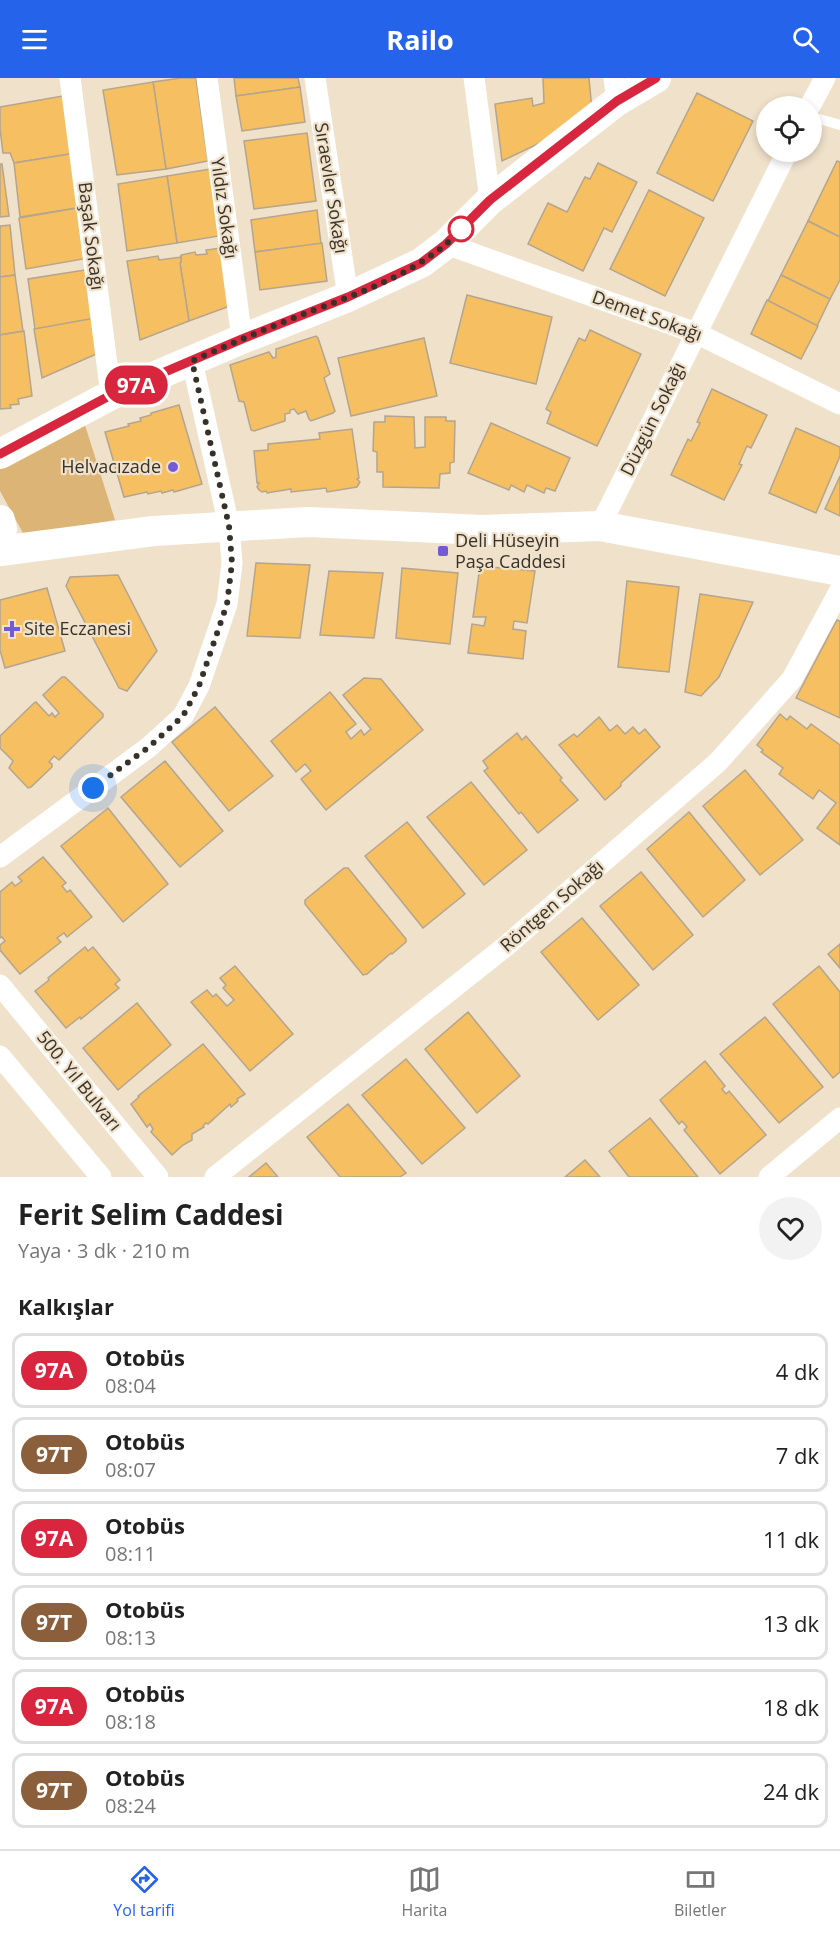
<!DOCTYPE html>
<html lang="tr">
<head>
<meta charset="utf-8">
<style>
  :root { --surface:#fff; --page:#f2f2f2; --text:#222; --muted:#767676; --line:#e0e0e0; --accent:#2563eb }
  body { margin:0; font-family:"Open Sans",sans-serif; background:var(--page); color:var(--text); height:100vh; display:flex; flex-direction:column; font-size:22px; white-space:nowrap }
  * { box-sizing:border-box; margin:0 }
  p { font-size:20px; color:var(--muted) }
  .icon { flex:none; width:33px; height:33px; fill:none; stroke:currentColor; stroke-width:2; stroke-linecap:round; stroke-linejoin:round }
  .map { position:relative; height:1099px; overflow:hidden }
  .side { display:flex; flex-direction:column; background:var(--surface); flex:1 }
  .side>* { flex:none }
  .badge { padding:0 12px; border-radius:20px; font-size:21px; line-height:39px }
  .buttons { position:absolute; left:756px; top:18px; display:grid; gap:12px }
  .buttons a { display:grid; place-items:center; width:66px; height:66px; border-radius:50%; background:var(--surface); box-shadow:0 3px 9px #0003; font-size:30px }
  .you { position:absolute; width:30px; height:30px; margin:-15px; border:4px solid #fff; border-radius:50%; background:#1a73e8; box-shadow:0 0 0 9px #1a73e833 }
  .map>.badge { position:absolute; translate:-50% -50%; box-shadow:0 0 0 3px #fff }
  h2 { padding:0 18px; font-size:22px; line-height:54px }
  .round { display:grid; place-items:center; flex:none; width:63px; height:63px; border-radius:32px; background:var(--page) }
  .head { display:flex; align-items:center; justify-content:space-between; height:102px; padding:0 18px }
  h1 { font-size:28px; font-weight:700; line-height:45px }
  ul { padding:0; list-style:none }
  li { display:flex; align-items:center; gap:18px; height:75px; margin:0 12px 9px; padding:0 6px; border:3px solid var(--line); border-radius:12px }
  li div { flex:1 }
  li b { display:block; font-size:22px }
  li em { font-style:normal }
  li .badge { min-width:66px; font-weight:700; text-align:center }
  header { display:flex; justify-content:space-between; align-items:center; height:78px; padding:0 18px; background:var(--accent); color:#fff; font-size:27px; font-weight:700 }
  .tab-bar { display:flex; justify-content:space-around; align-items:center; height:84px; border-top:2px solid var(--line); background:var(--surface); font-size:16px; color:var(--muted) }
  .tab-bar a { display:grid; justify-items:center; gap:3px }
  .tab-bar .on { color:var(--accent) }
  .map>svg:first-child { display:block }
  .green { fill:#dcb576 }
  .building { fill:#f6bf61; stroke:#b3a58f; stroke-width:1.5 }
  .lines { fill:none; stroke-linecap:round; stroke-linejoin:round }
  .service { stroke:#fff; stroke-width:10 }
  .minor { stroke:#fff; stroke-width:21 }
  .secondary { stroke:#fff; stroke-width:30 }
  .line-casing { stroke:#fff; stroke-width:14 }
  .line { stroke:#d7263d; stroke-width:9 }
  .walk { stroke:#373229; stroke-width:6; stroke-dasharray:0 10.8 }
  .stop-dot { fill:#fff; stroke:#d7263d; stroke-width:3 }
  .poi-dot { fill:#745bd5; stroke:#f0e1ca; stroke-width:2 }
  .labels { text-anchor:middle; stroke-width:4.5; stroke-linejoin:round; paint-order:stroke }
  .street-label { font-size:18px; fill:#373229; stroke:#f0e1ca }
  .poi-label { font-size:18px; fill:#373229; stroke:#f0e1ca; text-anchor:start }
</style>
</head>
<body>
<header><svg class="icon" aria-label="menu" viewBox="0 0 24 24"><path d="M4 6h16M4 12h16M4 18h16"/></svg>Railo<svg class="icon" aria-label="search" viewBox="0 0 24 24"><circle cx="10" cy="10" r="6"/><path d="M15 15l6 6"/></svg></header>
<div class="map">
<svg width="840" height="1099" viewBox="0 0 840 1099">
  <rect width="100%" height="100%" fill="#f0e1ca"/>
  <polygon class="green" points="84,344 115,442 24,457 0,413 0,391"/>
  <g class="building">
    <polygon points="181,0 196,0 208,83 166,91 153,4"/>
    <polygon points="234,0 298,0 300,9 236,18"/>
    <polygon points="543,0 589,0 592,32 584,44 502,83 495,26 532,20 533,28 544,25"/>
    <polygon points="153,4 166,91 117,97 103,12"/>
    <polygon points="300,9 305,44 242,53 236,18"/>
    <polygon points="697,15 753,43 713,123 657,95"/>
    <polygon points="68,17 76,75 14,85 10,75 3,75 0,51 0,29"/>
    <polygon points="307,55 316,123 254,131 244,63"/>
    <polygon points="76,75 83,129 20,139 14,85"/>
    <polygon points="837,83 840,84 840,159 808,143"/>
    <polygon points="598,85 637,104 612,154 604,150 583,193 528,166 548,125 567,134 585,99 590,101"/>
    <polygon points="0,86 2,86 9,138 0,139"/>
    <polygon points="210,91 219,158 177,165 167,98"/>
    <polygon points="167,98 177,165 127,173 118,106"/>
    <polygon points="649,112 704,140 665,218 610,191"/>
    <polygon points="83,129 89,180 26,191 19,140"/>
    <polygon points="317,132 321,166 255,174 251,142"/>
    <polygon points="808,143 840,159 840,202 830,221 781,197"/>
    <polygon points="10,147 15,197 0,199 0,148"/>
    <polygon points="322,165 327,203 260,212 255,174"/>
    <polygon points="220,170 230,228 189,243 180,185 181,184 181,177 195,174 196,177 207,176 206,172"/>
    <polygon points="158,178 159,182 181,179 181,184 180,185 189,243 140,262 127,183"/>
    <polygon points="91,191 98,240 35,251 28,201"/>
    <polygon points="15,197 23,253 0,257 0,199"/>
    <polygon points="781,197 830,221 817,248 768,223"/>
    <polygon points="467,217 552,239 536,306 450,285"/>
    <polygon points="767,222 818,248 801,281 751,256"/>
    <polygon points="95,240 101,274 42,300 34,251"/>
    <polygon points="590,252 641,276 597,368 547,345 551,334 546,331 579,260 585,263"/>
    <polygon points="24,253 32,318 18,321 19,326 10,327 11,330 0,331 0,257"/>
    <polygon points="316,258 318,260 330,296 324,300 335,333 333,335 311,343 309,341 306,333 298,336 294,331 290,332 290,335 285,336 285,343 254,353 251,352 244,324 239,323 230,287 269,274 273,280 276,279 276,271"/>
    <polygon points="424,260 437,318 351,338 338,280"/>
    <polygon points="712,311 767,337 751,370 747,368 739,386 742,387 724,422 671,397 688,361 691,363 700,345 697,344"/>
    <polygon points="179,327 202,406 174,414 173,412 162,415 161,413 148,416 147,414 124,419 105,354 129,348 128,346 141,343 140,340 151,337 151,335"/>
    <polygon points="385,338 414,339 415,370 425,369 425,339 446,339 446,343 455,343 454,384 450,385 450,395 440,396 439,410 383,409 383,394 377,394 377,374 373,373 374,344 385,344"/>
    <polygon points="491,345 570,380 555,413 546,410 544,415 527,407 524,414 511,407 509,412 468,395"/>
    <polygon points="796,350 840,369 840,378 816,435 769,415"/>
    <polygon points="352,351 359,400 357,401 360,404 357,409 327,414 326,410 291,414 291,411 267,415 266,413 262,414 259,412 257,409 259,405 257,405 254,373 268,372 268,366 320,361 319,355"/>
    <polygon points="840,398 840,438 825,431"/>
    <polygon points="256,485 310,487 300,560 247,558"/>
    <polygon points="480,488 535,493 527,545 514,543 513,551 526,553 523,581 468,575 472,546 484,548 486,539 473,539"/>
    <polygon points="402,490 458,495 450,566 396,560"/>
    <polygon points="329,493 383,495 374,560 320,557"/>
    <polygon points="118,497 157,573 127,613 119,610 66,508 70,499"/>
    <polygon points="627,503 679,509 669,594 618,589"/>
    <polygon points="47,510 65,573 5,590 0,572 0,522"/>
    <polygon points="700,516 753,524 719,599 701,618 685,614"/>
    <polygon points="837,542 840,543 840,640 796,620"/>
    <polygon points="62,599 65,599 103,636 103,639 59,682 54,678 49,684 52,686 52,689 31,709 28,710 9,690 13,683 0,670 0,658 34,625 36,624 49,638 52,635 55,639 59,635 43,617"/>
    <polygon points="364,600 381,601 423,652 326,732 301,701 311,693 305,686 296,694 271,663 330,614 356,646 346,654 351,661 361,652 364,657 371,651 343,617"/>
    <polygon points="215,629 273,698 229,733 172,664"/>
    <polygon points="780,636 787,642 790,638 807,651 811,646 840,667 840,767 817,750 836,725 819,712 813,721 779,696 783,690 761,674 763,672 757,667"/>
    <polygon points="599,639 610,653 617,647 625,656 633,649 639,656 645,651 660,669 621,705 621,708 605,722 559,667 574,656 577,659"/>
    <polygon points="517,655 522,662 526,658 562,700 560,702 578,722 538,755 521,734 519,736 484,693 488,690 483,683"/>
    <polygon points="165,683 223,753 180,789 121,719"/>
    <polygon points="745,692 803,762 760,797 703,728"/>
    <polygon points="471,704 527,772 484,807 427,739"/>
    <polygon points="108,730 168,806 123,844 61,768"/>
    <polygon points="689,734 745,802 703,839 647,771"/>
    <polygon points="407,744 465,816 423,850 365,778"/>
    <polygon points="43,779 66,805 62,808 67,814 70,812 92,839 67,859 64,855 57,860 61,864 20,896 0,872 0,867 5,863 2,859 0,860 0,814 12,804 15,808 22,803 18,799"/>
    <polygon points="344,790 348,790 406,861 406,864 392,876 391,875 367,896 363,897 305,826 305,822"/>
    <polygon points="641,794 693,857 653,892 600,828"/>
    <polygon points="582,840 639,907 598,942 541,874"/>
    <polygon points="840,866 840,890 828,876"/>
    <polygon points="85,869 88,873 93,869 120,902 115,906 119,910 81,941 80,939 66,950 35,913 49,902 48,900"/>
    <polygon points="235,888 293,956 250,993 191,924 207,912 213,919 216,916 227,928 234,922 223,910 226,907 220,900"/>
    <polygon points="819,888 840,914 840,994 833,1000 773,926"/>
    <polygon points="137,925 171,967 118,1012 83,970"/>
    <polygon points="468,934 520,998 477,1035 425,971"/>
    <polygon points="765,939 823,1009 779,1045 720,976"/>
    <polygon points="203,966 245,1016 237,1021 238,1023 231,1029 230,1026 208,1046 206,1045 203,1048 204,1049 192,1056 192,1062 183,1067 172,1077 151,1054 153,1051 150,1046 147,1049 131,1026 139,1019 138,1018"/>
    <polygon points="406,981 465,1050 422,1086 362,1017"/>
    <polygon points="705,983 725,1008 722,1011 726,1016 729,1013 766,1057 720,1096 684,1052 687,1049 682,1043 679,1046 660,1022"/>
    <polygon points="348,1026 406,1095 400,1099 340,1099 307,1059"/>
    <polygon points="650,1040 698,1099 629,1099 609,1073"/>
    <polygon points="585,1082 600,1099 565,1099"/>
    <polygon points="266,1085 278,1099 249,1099"/>
  </g>
  <g class="lines">
    <polyline class="service" points="812,39 840,47"/>
    <g class="minor">
      <polyline points="70,0 111,317"/>
      <polyline points="207,0 242,261"/>
      <polyline points="315,0 348,219"/>
      <polyline points="474,0 490,122"/>
      <polyline points="614,0 617,23"/>
      <polyline points="810,28 825,0"/>
      <polyline points="446,166 696,255 840,326"/>
      <polyline points="600,448 787,74"/>
      <polyline points="0,779 149,669 183,638 199,608 227,526 232,485 229,448 192,283"/>
      <polyline points="0,907 158,1099"/>
      <polyline points="0,978 101,1099"/>
      <polyline points="215,1099 506,868 718,684 792,601 840,512"/>
      <polyline points="769,1099 840,1040"/>
    </g>
    <g class="secondary">
      <polyline points="0,376 111,317 242,261 348,219 421,185 446,166 490,122 617,23 656,0"/>
      <polyline points="0,442 2,451 0,459"/>
      <polyline points="0,473 154,453 308,444 482,452 600,448 840,493"/>
    </g>
  </g>
  <g class="lines">
    <g class="line-casing">
      <polyline id="line" points="0,376 111,317 242,261 348,219 421,185 446,166 490,122 617,23 656,0"/>
    </g>
    <use href="#line" class="line"/>
    <path class="walk" d="M93 710 149 669 183 638 199 608 227 526 232 485 229 448 192 283C230 266 268 250 306 235 357 216 425 193 461 151"/>
  </g>
  <circle class="stop-dot" cx="461" cy="151" r="12"/>
  <g class="poi-dot">
    <circle cx="173" cy="389" r="6"/>
    <rect x="437" y="467" width="12" height="12" rx="3"/>
    <path d="M9 542h6v6h6v6h-6v6h-6v-6h-6v-6h6z"/>
  </g>
  <g class="labels">
    <g class="street-label">
      <text transform="translate(331 110) rotate(81)" y="6">Sıraevler Sokağı</text>
      <text transform="translate(224 130) rotate(82)" y="6">Yıldız Sokağı</text>
      <text transform="translate(91 158) rotate(83)" y="6">Başak Sokağı</text>
      <text transform="translate(647 238) rotate(20)" y="6">Demet Sokağı</text>
      <text transform="translate(653 341) rotate(-64)" y="6">Düzgün Sokağı</text>
      <text transform="translate(552 828) rotate(-41)" y="6">Röntgen Sokağı</text>
      <text transform="translate(79 1003) rotate(51)" y="6">500. Yıl Bulvarı</text>
    </g>
    <g class="poi-label">
      <text x="161" y="395" text-anchor="end">Helvacızade</text>
      <text x="455" y="469">Deli Hüseyin<tspan x="455" dy="21">Paşa Caddesi</tspan></text>
      <text x="24" y="557">Site Eczanesi</text>
    </g>
  </g>
</svg>
<div class="buttons">
<a><svg class="icon" aria-label="locate" viewBox="0 0 24 24"><circle cx="12" cy="12" r="6"/><path d="M12 2v4M12 18v4M2 12h4M18 12h4"/></svg></a>
</div>
<div class="you" style="left:93px;top:710px"></div>
<b class="badge" style="left:136px;top:307px;background:#d7263d;color:#fff">97A</b>
</div>
<section class="side">
<div class="head"><div><h1>Ferit Selim Caddesi</h1><p>Yaya · 3 dk · 210 m</p></div><a class="round"><svg class="icon" aria-label="heart" viewBox="0 0 24 24"><path d="M12 20l-8-8c-3-5 5-10 8-4 3-6 11-1 8 4z"/></svg></a></div>
<h2>Kalkışlar</h2>
<ul>
<li><span class="badge" style="background:#d7263d;color:#fff">97A</span><div><b>Otobüs</b><p>08:04</p></div><em>4 dk</em></li>
<li><span class="badge" style="background:#8b5e3c;color:#fff">97T</span><div><b>Otobüs</b><p>08:07</p></div><em>7 dk</em></li>
<li><span class="badge" style="background:#d7263d;color:#fff">97A</span><div><b>Otobüs</b><p>08:11</p></div><em>11 dk</em></li>
<li><span class="badge" style="background:#8b5e3c;color:#fff">97T</span><div><b>Otobüs</b><p>08:13</p></div><em>13 dk</em></li>
<li><span class="badge" style="background:#d7263d;color:#fff">97A</span><div><b>Otobüs</b><p>08:18</p></div><em>18 dk</em></li>
<li><span class="badge" style="background:#8b5e3c;color:#fff">97T</span><div><b>Otobüs</b><p>08:24</p></div><em>24 dk</em></li>
</ul>
</section>
<nav class="tab-bar">
<a class="on"><svg class="icon" aria-label="directions" viewBox="0 0 24 24"><path d="M12 3l9 9-9 9-9-9zM9 14v-3h6M13 9l2 2-2 2"/></svg>Yol tarifi</a>
<a><svg class="icon" aria-label="map" viewBox="0 0 24 24"><path d="M3 6l6-2 6 2 6-2v14l-6 2-6-2-6 2zM9 4v14M15 6v14"/></svg>Harita</a>
<a><svg class="icon" aria-label="tickets" viewBox="0 0 24 24"><path d="M3 7h18v10H3zM15 7v10"/></svg>Biletler</a>
</nav>
</body>
</html>
